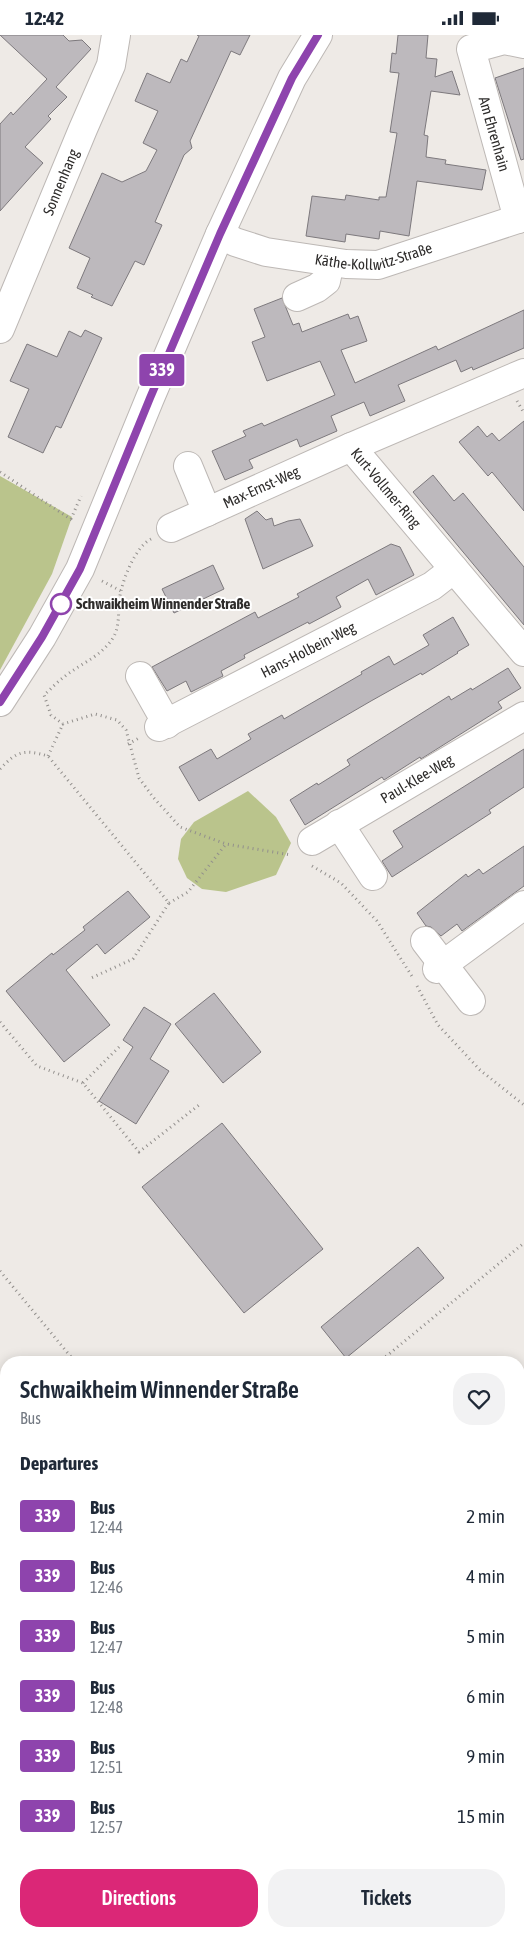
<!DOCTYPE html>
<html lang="en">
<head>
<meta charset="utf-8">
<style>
  :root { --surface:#fff; --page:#f2f2f3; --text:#1f2937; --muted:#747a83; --accent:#db2777 }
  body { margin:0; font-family:"Asap Condensed",sans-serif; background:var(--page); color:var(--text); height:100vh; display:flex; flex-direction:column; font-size:19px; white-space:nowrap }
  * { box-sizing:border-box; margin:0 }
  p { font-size:16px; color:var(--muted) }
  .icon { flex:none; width:28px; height:28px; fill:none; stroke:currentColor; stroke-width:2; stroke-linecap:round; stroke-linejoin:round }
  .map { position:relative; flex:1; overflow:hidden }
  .drawer { position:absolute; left:0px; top:1321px; width:525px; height:581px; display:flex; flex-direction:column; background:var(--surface); border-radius:20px 20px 0 0; box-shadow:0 2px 12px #0003 }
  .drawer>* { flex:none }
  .badge { padding:0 10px; border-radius:4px; font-size:18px; line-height:32px }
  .map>.badge { position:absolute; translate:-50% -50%; box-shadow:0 0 0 2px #fff }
  h2 { padding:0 20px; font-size:19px; line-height:45px }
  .round { display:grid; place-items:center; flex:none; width:52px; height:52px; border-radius:20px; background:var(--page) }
  .head { display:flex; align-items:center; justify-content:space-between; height:85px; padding:0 20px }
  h1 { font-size:24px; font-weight:600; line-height:38px }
  .primary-button { display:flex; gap:10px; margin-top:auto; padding:10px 20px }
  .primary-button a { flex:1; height:58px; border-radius:20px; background:var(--accent); color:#fff; font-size:20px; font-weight:600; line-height:58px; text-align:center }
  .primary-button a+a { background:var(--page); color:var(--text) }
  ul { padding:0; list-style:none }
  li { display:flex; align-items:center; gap:15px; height:60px; padding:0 20px }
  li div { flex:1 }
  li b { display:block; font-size:19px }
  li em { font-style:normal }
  li .badge { min-width:55px; font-weight:700; text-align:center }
  .status { display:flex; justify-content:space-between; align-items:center; height:35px; padding:0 25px; background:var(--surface); direction:ltr }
  .status svg { height:14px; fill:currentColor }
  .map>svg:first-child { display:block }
  .green { fill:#bac48c }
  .building { fill:#bdb9bd; stroke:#7d797d }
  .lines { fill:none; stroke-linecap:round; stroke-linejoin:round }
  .minor-casing { stroke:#bdb8b5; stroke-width:30 }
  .major-casing { stroke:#bdb8b5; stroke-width:30 }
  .path { stroke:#928f8c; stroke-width:3; stroke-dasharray:1 4; stroke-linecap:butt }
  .minor { stroke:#fff; stroke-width:28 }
  .major { stroke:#fff; stroke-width:28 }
  .line-casing { stroke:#fff; stroke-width:11 }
  .line { stroke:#8e44ad; stroke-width:8 }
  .stop-dot { fill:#fff; stroke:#8e44ad; stroke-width:2.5 }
  .labels { text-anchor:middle; stroke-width:4; stroke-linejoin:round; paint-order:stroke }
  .street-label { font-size:15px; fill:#2e2c2b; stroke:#fff }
  .stop-label { font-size:15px; font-weight:bold; fill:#2e2c2b; stroke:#fff; text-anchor:start }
</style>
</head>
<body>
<div class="status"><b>12:42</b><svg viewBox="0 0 49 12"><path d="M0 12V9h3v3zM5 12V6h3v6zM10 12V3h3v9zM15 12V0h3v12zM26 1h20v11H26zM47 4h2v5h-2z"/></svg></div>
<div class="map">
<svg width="524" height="1902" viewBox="0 0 524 1902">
  <rect width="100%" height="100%" fill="#eeeae6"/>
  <g class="green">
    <polygon points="0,441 72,482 52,539 0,635"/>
    <polygon points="248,756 276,782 291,808 276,840 226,857 202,854 187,843 178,824 181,804 194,787"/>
  </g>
  <g class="building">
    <polygon points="0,0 63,0 69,6 82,5 91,14 56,52 67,62 48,81 51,84 25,112 43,128 0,176 0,89 11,77 13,80 47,44"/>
    <polygon points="197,0 250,0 240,20 231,16 190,106 192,113 184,120 155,187 162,190 144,230 135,226 112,271 91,262 93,260 77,253 90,223 69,213 102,138 122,147 146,136 157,115 143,108 158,76 135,66 147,38 170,48 181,24 187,27 199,1"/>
    <polygon points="398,0 428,0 426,23 437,24 435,42 452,36 460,60 431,56 424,100 428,101 426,122 446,125 445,129 486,135 482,155 417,146 409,201 380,196 379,204 346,199 345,207 306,201 312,161 345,165 346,160 379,165 379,162 386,162 397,98 390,97 399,38 390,37 392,18 396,19"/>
    <polygon points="524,33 524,124 521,125 495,43"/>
    <polygon points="282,263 293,290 299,288 302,297 348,279 350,284 358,281 367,306 341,315 355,348 436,311 438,315 524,275 524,313 473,335 472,332 461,337 456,325 398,350 405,366 370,381 364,367 331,381 337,396 300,412 297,404 249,425 253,433 225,445 212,416 246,401 243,396 262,388 264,391 335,360 320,326 267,346 252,307 265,302 254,274"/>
    <polygon points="85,295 102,303 61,393 56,391 43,418 8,402 29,354 10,346 27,309 57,322 69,296 81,302"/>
    <polygon points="524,386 524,476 492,437 488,441 459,407 478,391 487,402 492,398 499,406"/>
    <polygon points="433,440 454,466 463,458 524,532 524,590 413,457"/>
    <polygon points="257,476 266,485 272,483 274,491 288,486 300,484 313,511 263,534 245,484"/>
    <polygon points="391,509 400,512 414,540 376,560 368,544 336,562 341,572 309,589 308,587 244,620 245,623 221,636 223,641 191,657 186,646 167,656 152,632 255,577 258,583 299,562 297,559"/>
    <polygon points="213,530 224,554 174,578 162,554"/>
    <polygon points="453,582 469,610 457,617 458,618 422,640 421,638 371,666 199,766 179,732 211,714 217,724 251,704 248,699 282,680 284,684 362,639 361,637 389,621 394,630 429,610 423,600"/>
    <polygon points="508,633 521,653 498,667 502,673 421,724 420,722 384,745 382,742 305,790 290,765 317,748 318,750 350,730 347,725 449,661 451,665 471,653 472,655"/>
    <polygon points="524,714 524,752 489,775 491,778 392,842 382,826 403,812 393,796"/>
    <polygon points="524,811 524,851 462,896 457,889 441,901 431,892 426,891 417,878 466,839 468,842 479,834 483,839"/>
    <polygon points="128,856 150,882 105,919 97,909 66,935 110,990 64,1027 6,956 52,918 53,920 85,895 83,892"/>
    <polygon points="214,958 261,1017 223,1048 175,989"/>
    <polygon points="144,972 171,989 150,1024 169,1036 136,1089 99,1066 133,1012 123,1005"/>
    <polygon points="222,1088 323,1214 244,1278 142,1152"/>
    <polygon points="418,1212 444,1243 346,1323 321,1292"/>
  </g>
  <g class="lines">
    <g class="minor-casing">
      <g id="minor">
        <polyline points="518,184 471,14 504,5 524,9"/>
        <path id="s1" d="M220 199 235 207 266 217 346 229 378 230 524 182"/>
        <polyline points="297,262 317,253 326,246 330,227"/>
        <path id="s2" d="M0 294 83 94 111 30 116 0"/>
        <path id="s3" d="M524 338 351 412 524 617"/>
        <polyline points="188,431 207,477"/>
        <path id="s4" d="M171 493 351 412"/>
        <polyline points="140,641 167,689"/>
        <path id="s5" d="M159 692 432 551 454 534"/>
        <polyline points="339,789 373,841"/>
        <path id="s6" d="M312 806 524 681"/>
        <polyline points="425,906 471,966"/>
        <polyline points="437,934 524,870"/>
      </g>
    </g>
    <g class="major-casing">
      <polyline id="major" points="0,667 42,602 80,534 150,363 220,199 292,43 318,0"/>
    </g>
    <g class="path">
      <polyline points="517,366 524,378"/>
      <polyline points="0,437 72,485"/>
      <polyline points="71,484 81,461"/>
      <path d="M151 504C136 512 125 539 121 556 117 570 121 588 114 601 103 621 81 628 64 642 57 647 51 654 44 660L51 680 63 689 95 679 117 685 126 695 139 743 153 762 180 792 226 809 291 820"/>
      <polyline points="102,546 121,556"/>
      <polyline points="128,709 139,703"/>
      <polyline points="48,721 63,689"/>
      <path d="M0 734C17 716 24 714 48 721L169 868 133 924 89 944"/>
      <polyline points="312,831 341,848 377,886 413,943"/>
      <polyline points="169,868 188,857 226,809"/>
      <polyline points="417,951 438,990 480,1035 524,1070"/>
      <polyline points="0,987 37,1031 83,1048 139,1117 199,1070"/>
      <polyline points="83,1048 120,1011"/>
      <polyline points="0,1236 76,1328"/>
      <polyline points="378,1328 524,1208"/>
      <polyline points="519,1730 524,1726"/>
      <polyline points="0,1760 6,1751"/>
      <polyline points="519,1867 524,1873"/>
      <polyline points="354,1902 358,1896"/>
    </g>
    <use href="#minor" class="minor"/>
    <use href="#major" class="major"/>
  </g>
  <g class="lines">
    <g class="line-casing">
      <polyline id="line" points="0,667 42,602 80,534 150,363 220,199 292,43 318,0"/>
    </g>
    <use href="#line" class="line"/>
  </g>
  <circle class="stop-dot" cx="61" cy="569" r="10"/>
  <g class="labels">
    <g class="street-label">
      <text transform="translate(494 99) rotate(74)" y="5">Am Ehrenhain</text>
      <text dy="5" stroke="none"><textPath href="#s2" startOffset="159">Sonnenhang</textPath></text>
      <text dy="5" stroke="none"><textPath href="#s1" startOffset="159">Käthe-Kollwitz-Straße</textPath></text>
      <text dy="5" stroke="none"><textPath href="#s4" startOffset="99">Max-Ernst-Weg</textPath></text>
      <text dy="5" stroke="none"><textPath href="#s3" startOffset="242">Kurt-Vollmer-Ring</textPath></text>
      <text dy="5" stroke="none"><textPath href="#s5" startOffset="168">Hans-Holbein-Weg</textPath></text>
      <text dy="5" stroke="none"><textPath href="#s6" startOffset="122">Paul-Klee-Weg</textPath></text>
    </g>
    <g class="stop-label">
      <text x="76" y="574">Schwaikheim Winnender Straße</text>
    </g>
  </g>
</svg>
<b class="badge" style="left:162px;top:335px;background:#8e44ad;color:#fff">339</b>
<section class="drawer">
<div class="head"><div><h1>Schwaikheim Winnender Straße</h1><p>Bus</p></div><a class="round"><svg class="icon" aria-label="heart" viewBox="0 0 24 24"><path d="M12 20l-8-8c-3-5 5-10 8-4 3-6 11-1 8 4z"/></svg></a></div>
<h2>Departures</h2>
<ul>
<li><span class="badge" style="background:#8e44ad;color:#fff">339</span><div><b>Bus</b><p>12:44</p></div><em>2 min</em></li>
<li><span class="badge" style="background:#8e44ad;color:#fff">339</span><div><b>Bus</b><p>12:46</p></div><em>4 min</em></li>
<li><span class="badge" style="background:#8e44ad;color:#fff">339</span><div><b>Bus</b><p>12:47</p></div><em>5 min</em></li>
<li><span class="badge" style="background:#8e44ad;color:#fff">339</span><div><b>Bus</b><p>12:48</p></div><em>6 min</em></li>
<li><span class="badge" style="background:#8e44ad;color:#fff">339</span><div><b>Bus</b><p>12:51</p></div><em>9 min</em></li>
<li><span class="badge" style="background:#8e44ad;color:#fff">339</span><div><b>Bus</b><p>12:57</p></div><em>15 min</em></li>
</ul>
<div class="primary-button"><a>Directions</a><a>Tickets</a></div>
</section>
</div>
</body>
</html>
